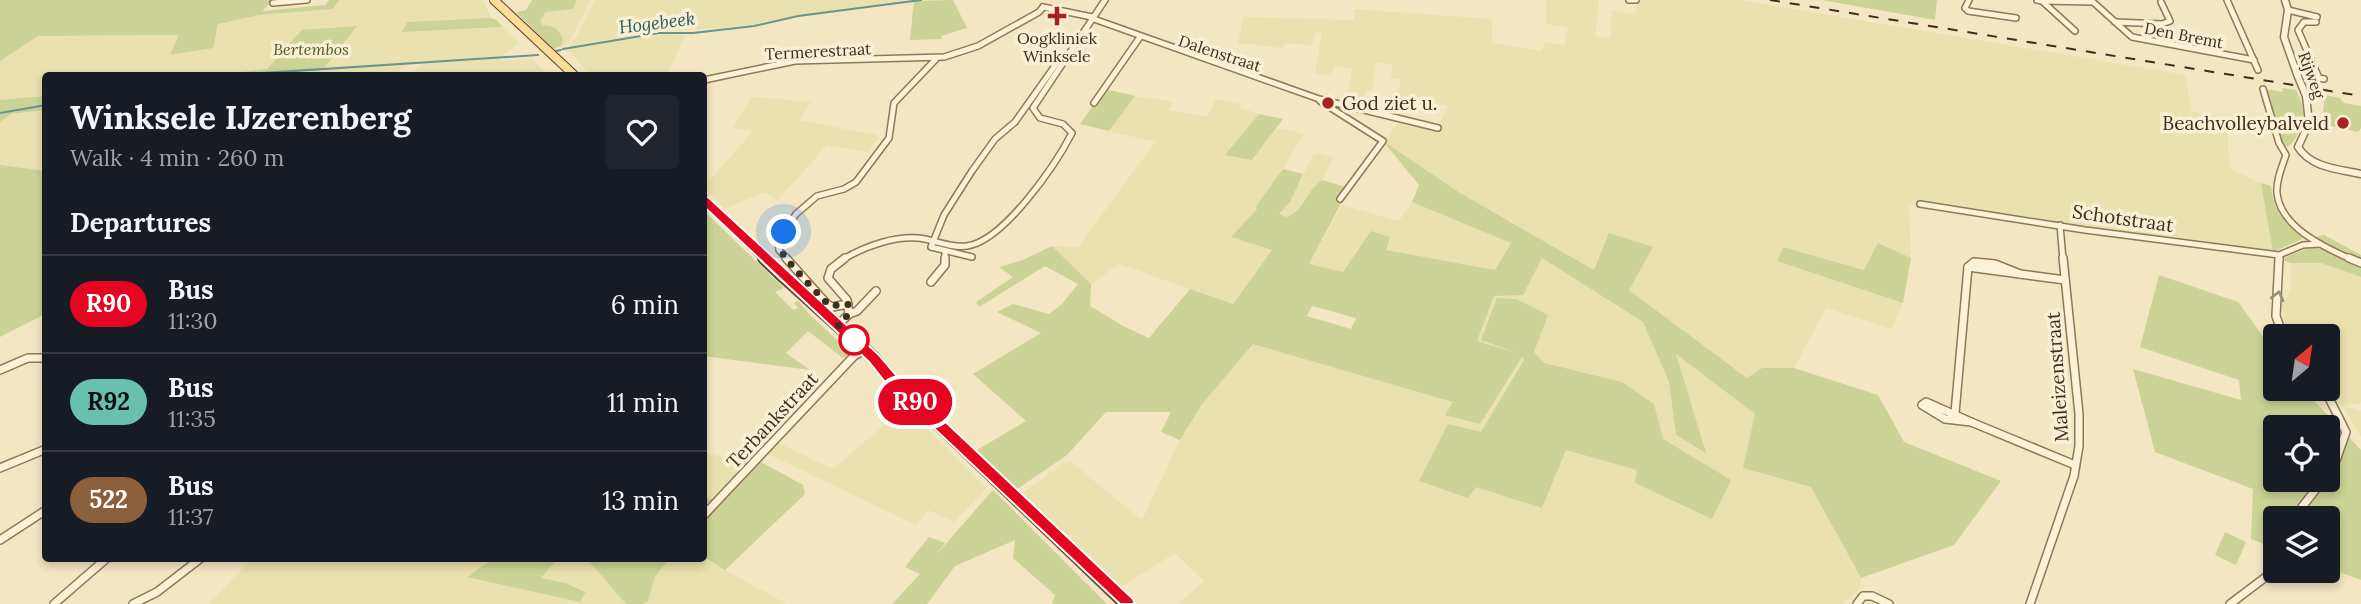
<!DOCTYPE html>
<html lang="en">
<head>
<meta charset="utf-8">
<style>
  :root { --surface:#171b24; --page:#20242c; --text:#f1f3f6; --muted:#9ea1a6; --line:#363941 }
  body { margin:0; font-family:Lora,serif; background:var(--page); color:var(--text); height:100vh; display:flex; flex-direction:column; font-size:26px; white-space:nowrap }
  * { box-sizing:border-box; margin:0 }
  p { font-size:23px; color:var(--muted) }
  .icon { flex:none; width:38px; height:38px; fill:none; stroke:currentColor; stroke-width:2; stroke-linecap:round; stroke-linejoin:round }
  .map { position:relative; flex:1; overflow:hidden }
  .panel { position:absolute; left:42px; top:72px; width:665px; height:490px; display:flex; flex-direction:column; background:var(--surface); border-radius:7px; box-shadow:0 4px 10px #0003 }
  .panel>* { flex:none }
  .badge { padding:0 14px; border-radius:23px; font-size:24px; line-height:46px }
  .needle { width:46px; rotate:29deg }
  .tools { position:absolute; left:2263px; top:324px; display:grid; gap:14px }
  .tools a { display:grid; place-items:center; width:77px; height:77px; border-radius:7px; background:var(--surface); box-shadow:0 4px 10px #0003; font-size:35px }
  .you { position:absolute; width:35px; height:35px; margin:-18px; border:5px solid #fff; border-radius:50%; background:#1a73e8; box-shadow:0 0 0 10px #1a73e833 }
  .map>.badge { position:absolute; translate:-50% -50%; box-shadow:0 0 0 4px #fff }
  h2 { padding:0 28px; font-size:26px; line-height:63px }
  .round { display:grid; place-items:center; flex:none; width:74px; height:74px; border-radius:7px; background:var(--page) }
  .head { display:flex; align-items:center; justify-content:space-between; height:119px; padding:0 28px }
  h1 { font-size:33px; font-weight:800; line-height:52px }
  ul { padding:0; list-style:none }
  li { display:flex; align-items:center; gap:21px; height:98px; padding:0 28px; border-top:2px solid var(--line) }
  li div { flex:1 }
  li b { display:block; font-size:26px }
  li em { font-style:normal }
  li .badge { min-width:77px; font-weight:700; text-align:center }
  .map>svg:first-child { display:block }
  .farmland { fill:#eae1b0 }
  .green { fill:#cbd396; fill-rule:evenodd }
  .lines { fill:none; stroke-linecap:round; stroke-linejoin:round }
  .stream { stroke:#6b958c; stroke-width:2 }
  .minor-far1-casing { stroke:#907757; stroke-width:8 }
  .minor-casing { stroke:#907757; stroke-width:10 }
  .tertiary-casing { stroke:#907757; stroke-width:9 }
  .primary-far1-casing { stroke:#5e442c; stroke-width:10 }
  .primary-casing { stroke:#5e442c; stroke-width:14 }
  .minor-far1 { stroke:#fcf2d8; stroke-width:5 }
  .minor { stroke:#fcf2d8; stroke-width:7 }
  .tertiary { stroke:#fcf2d8; stroke-width:6 }
  .primary-far1 { stroke:#fadd98; stroke-width:8 }
  .primary { stroke:#fadd98; stroke-width:10 }
  .rail { stroke:#3e2e1d; stroke-width:2; stroke-dasharray:10 10; stroke-linecap:butt }
  .tertiary-bridge-casing { stroke:#907757; stroke-width:9; stroke-linecap:butt }
  .tertiary-bridge { stroke:#fcf2d8; stroke-width:6 }
  .oneway { stroke:#9d907a }
  .line { fill:#e40521; stroke:#fff; stroke-width:2 }
  .walk { stroke:#3e2e1d; stroke-width:7; stroke-dasharray:0 12.6 }
  .poi-dot { fill:#a62120; stroke:#f9efd4; stroke-width:2.5 }
  .stop-dot { fill:#fff; stroke:#e40521; stroke-width:3.5 }
  .labels { text-anchor:middle; stroke-width:7; stroke-linejoin:round; paint-order:stroke }
  .far-street-label { font-size:16px; fill:#3e2e1d; stroke:#f9efd4 }
  .far-poi-label { font-size:16px; fill:#3e2e1d; stroke:#f9efd4 }
  .far-park-label { font-size:16px; font-style:italic; fill:#4d5d21; stroke:#f9efd4 }
  .far-water-label { font-size:18px; font-style:italic; fill:#2b605d; stroke:#f9efd4 }
  .poi-label { font-size:19px; fill:#3e2e1d; stroke:#f9efd4; text-anchor:start }
  .street-label { font-size:19px; fill:#3e2e1d; stroke:#f9efd4 }
</style>
</head>
<body>
<div class="map">
<svg width="2361" height="604" viewBox="0 0 2361 604">
  <rect width="100%" height="100%" fill="#f3e6c3"/>
  <g class="farmland">
    <polygon points="339,0 483,0 491,18 407,22 403,32 502,27 520,43 503,55 501,61 532,59 548,75 514,73 510,75 410,75 423,64 407,64 395,75 257,75 301,72 302,30 267,69 214,75 46,75 45,96 0,100 0,61 38,36 180,35 170,55 218,24 259,15 333,9"/>
    <polygon points="576,0 591,0 570,40 561,46 563,40 542,25 541,19 546,12 572,9"/>
    <polygon points="595,0 907,0 891,4 799,15 749,25 657,32 568,48 663,34 685,35 667,75 589,75 567,48 576,37"/>
    <polygon points="1546,0 1599,0 1595,36 1610,38 1612,10 1635,14 1638,0 1739,0 2186,75 2191,111 2226,118 2230,169 2261,183 2274,257 1909,205 1911,258 1878,243 1864,270 1783,247 1777,260 1903,303 1892,329 1826,308 1794,368 1762,368 1747,378 1629,290 1653,247 1594,270 1460,193 1383,141 1403,118 1438,127 1448,106 1397,96 1401,80 1391,78 1392,64 1376,63 1372,91 1366,91 1362,108 1346,105 1352,68 1334,66 1331,75 1315,74 1322,33 1315,32 1312,45 1286,43 1282,48 1238,43 1244,17 1354,20 1354,9 1492,19 1492,43 1541,51 1546,42 1564,45 1568,28 1546,24"/>
    <polygon points="1135,96 1173,102 1169,110 1207,117 1216,99 1240,104 1238,107 1259,114 1226,155 1252,160 1277,128 1304,134 1258,209 1231,237 1272,250 1233,304 1119,264 1091,284 1052,246 1078,247 1155,142 1109,131"/>
    <polygon points="752,97 811,102 799,120 876,135 879,138 867,152 827,145 777,201 766,192 724,209 704,187 753,131 732,128"/>
    <polygon points="45,110 45,171 0,165 0,122 11,114"/>
    <polygon points="1319,153 1334,158 1322,180 1317,183 1299,211 1287,217 1278,214 1290,202 1303,174 1314,155"/>
    <polygon points="1412,202 1511,243 1495,270 1385,250 1343,272 1309,264 1342,205 1399,221"/>
    <polygon points="1542,258 1643,322 1669,382 1676,435 1705,452 1676,354 1755,414 1744,468 1811,487 1861,578 1860,589 1843,604 1178,604 1204,581 1175,553 1121,587 1023,497 1024,492 1063,463 1071,462 1142,520 1180,440 1202,404 1253,343 1454,402 1445,414 1522,356 1477,341 1494,296 1523,294"/>
    <polygon points="2290,263 2321,263 2361,277 2361,403 2344,406 2361,411 2361,437 2328,382 2328,336 2292,336 2286,329 2282,305 2290,292 2292,270"/>
    <polygon points="905,407 987,489 954,522 928,510 916,525 768,454 778,443 833,469"/>
    <polygon points="704,453 751,462 716,500 704,497"/>
    <polygon points="704,557 725,570 787,604 642,604 642,601 648,600 655,577 670,558"/>
    <polygon points="252,558 494,558 468,576 580,602 586,591 565,583 541,578 558,558 586,558 626,604 209,604"/>
  </g>
  <g class="green">
    <polygon points="0,0 285,0 272,2 262,11 325,5 329,0 339,0 333,9 259,15 218,24 213,48 170,55 179,35 38,36 0,61"/>
    <path d="M532 0H583H576L573 9 546 12 541 19 542 25C554 26 559 28 563 40L561 46 553 49 516 12 526 10Z"/>
    <polygon points="953,0 967,28 941,36 942,39 910,40 914,1"/>
    <polygon points="1822,0 1937,0 1935,20"/>
    <polygon points="491,18 497,20 502,27 402,32 407,22"/>
    <polygon points="357,26 324,68 257,75 214,75 267,69 302,30"/>
    <path d="M2282 88 2296 90C2307 111 2305 130 2288 147L2280 143 2266 89 2283 92Z"/>
    <polygon points="1105,89 1135,96 1109,131 1080,124"/>
    <polygon points="2320,94 2340,98 2344,103 2361,106 2361,128 2358,132 2322,124 2324,102"/>
    <polygon points="45,96 45,110 11,114 0,122 0,100"/>
    <polygon points="1259,114 1283,119 1252,160 1225,155"/>
    <path d="M1383 141 1460 193 1594 270 1609 233 1653 247 1629 290 1747 378 1762 368H1794L1878 395 1904 442 2001 481 1954 545 1861 578 1811 487 1743 468 1755 414 1676 354 1706 453 1676 435 1669 382 1643 322 1542 258 1523 295 1494 296 1477 341 1519 354 1481 340 1497 298 1516 299 1548 315 1534 352 1544 363 1622 382 1654 404 1663 439 1731 480 1712 519 1635 483 1637 470 1566 450 1542 508 1476 487 1468 498 1419 481 1448 424 1481 432 1524 360 1522 357 1480 424 1445 415 1453 402 1253 344 1202 404 1180 440 1161 432 1171 412H1106L1067 455 1014 491 972 453 1026 421 973 374 1041 333 997 312 1013 304 1049 314 1062 304 1078 284 1045 266 979 307 976 302 1013 277 999 267 1023 260 1052 246 1091 284 1090 306 1125 327 1149 338 1190 289 1233 304 1272 250 1231 237 1257 209 1256 206 1283 169 1303 174 1290 202 1279 214 1287 217C1305 210 1307 189 1322 180L1349 188 1309 264 1343 272 1371 231 1390 237 1386 250 1495 270 1511 243 1412 202 1419 185ZM1312 306 1356 318V319L1351 329 1307 316Z"/>
    <polygon points="0,165 46,171 45,314 0,337"/>
    <path d="M2261 183 2271 186C2274 211 2282 219 2301 235L2302 239 2273 252Z"/>
    <polygon points="704,211 784,288 775,292 793,310 798,308 794,303 798,301 809,314 852,354 843,358 808,331 786,353 810,370 704,356"/>
    <polygon points="2324,235 2361,255 2361,277 2321,263 2290,263 2281,259 2309,248 2332,249 2315,237"/>
    <polygon points="1878,243 1911,258 1903,303 1777,261 1783,247 1864,270"/>
    <path d="M2159 275 2238 302 2275 353V388L2303 389 2361 450V580L2328 568V518H2275V548L2251 539 2253 489 2155 452 2133 369 2241 400 2239 380 2140 347ZM2275 427H2328V480H2275Z"/>
    <polygon points="761,462 803,485 805,494 725,570 704,557 704,497 716,500"/>
    <polygon points="993,490 1107,604 1052,604 1055,595 1013,558 1015,540 955,566 927,604 892,604 920,574 905,567 929,537 945,543 936,555"/>
    <polygon points="2225,532 2246,542 2236,565 2215,555"/>
    <polygon points="494,558 558,558 541,578 565,583 586,592 580,602 467,577"/>
    <polygon points="586,558 670,558 655,577 648,601 642,604 626,604"/>
  </g>
  <g class="lines">
    <g class="stream">
      <polyline points="563,49 659,33 693,33 754,26 798,16 921,0"/>
      <polyline points="556,51 561,50"/>
      <polyline points="233,75 538,55"/>
      <polyline points="0,113 46,105"/>
    </g>
    <g class="minor-far1-casing">
      <g id="minor-far1">
        <polyline points="1629,0 1636,0"/>
        <polyline points="1969,0 1965,8 1968,11 2016,18"/>
        <polyline points="2037,0 2042,1 2075,31"/>
        <polyline points="2227,0 2258,70"/>
        <polyline points="2042,1 2093,2 2132,37 2254,60"/>
        <polyline points="273,3 307,0"/>
        <polyline points="1043,7 1092,17"/>
        <polyline points="2288,10 2317,17"/>
        <polyline points="1091,18 1319,99 1438,128"/>
        <polyline points="2115,22 2162,24 2170,21 2161,2"/>
        <polyline points="2316,22 2304,22 2298,30 2319,78 2324,79"/>
        <polyline points="704,80 795,61 944,57 978,46 1039,12 1043,7"/>
        <path d="M2263 89 2279 143 2286 155C2282 167 2276 180 2277 193 2280 227 2325 248 2353 260"/>
        <polyline points="1320,101 1383,141 1340,199"/>
        <polyline points="1094,103 1140,37"/>
        <polyline points="1920,204 2085,230 2279,255 2303,245 2320,244"/>
        <polyline points="2060,225 2063,260"/>
        <polyline points="945,252 945,260"/>
        <polyline points="2279,255 2280,260"/>
        <polyline points="972,257 931,247 944,215 972,171 995,139 1015,122 1059,60"/>
        <polyline points="788,260 779,250 778,242 796,214 817,196 844,189 856,182 889,138 894,103 936,59"/>
        <path d="M842 260C865 246 898 234 925 239 939 242 953 248 967 246 1004 241 1056 164 1072 133L1063 124 1040 118 1033 108 1105 0"/>
      </g>
    </g>
    <g class="minor-casing">
      <g id="minor">
        <polyline points="786,258 827,304 832,307 848,304"/>
        <polyline points="2279,258 2276,316 2283,336"/>
        <polyline points="2349,258 2361,263"/>
        <polygon points="1974,262 1995,264 2020,274 1968,267"/>
        <polyline points="2020,274 2065,280"/>
        <polyline points="931,282 945,265 945,258"/>
        <polyline points="849,314 857,311 876,291"/>
        <polyline points="838,325 849,314 847,300 828,278 831,269 845,258"/>
        <polyline points="0,370 28,358 46,358"/>
        <polyline points="2324,388 2346,432 2334,466 2328,474"/>
        <polygon points="1926,402 1971,422 1945,419 1922,405"/>
        <polyline points="1955,413 1968,267"/>
        <polyline points="1971,422 2075,465"/>
        <polyline points="0,468 46,449"/>
        <polyline points="704,515 854,356 865,350"/>
        <polyline points="2298,518 2302,507 2323,480"/>
        <polyline points="0,540 46,510"/>
        <polyline points="54,604 107,558"/>
        <polyline points="133,604 157,592 201,558"/>
        <polyline points="1857,604 1863,596 1872,596 1889,604"/>
        <polyline points="2030,604 2074,476 2079,446 2079,414 2063,258"/>
        <polyline points="2230,604 2275,570"/>
      </g>
    </g>
    <g class="tertiary-casing">
      <g id="tertiary">
        <polyline points="2285,0 2288,10 2284,37 2297,74"/>
        <path d="M2306 96 2309 123 2298 147C2311 168 2339 169 2361 174"/>
      </g>
    </g>
    <g class="primary-far1-casing">
      <g id="primary-far1">
        <polyline points="494,0 574,75"/>
        <polyline points="704,199 766,260"/>
      </g>
    </g>
    <g class="primary-casing">
      <g id="primary">
        <polyline points="764,258 784,277"/>
        <polyline points="781,274 874,358 890,378 1126,604"/>
      </g>
    </g>
    <use href="#minor-far1" class="minor-far1"/>
    <use href="#minor" class="minor"/>
    <use href="#tertiary" class="tertiary"/>
    <use href="#primary-far1" class="primary-far1"/>
    <use href="#primary" class="primary"/>
    <polyline class="rail" points="1770,0 2361,96"/>
    <g class="tertiary-bridge-casing">
      <polyline id="tertiary-bridge" points="2297,74 2306,96"/>
    </g>
    <use href="#tertiary-bridge" class="tertiary-bridge"/>
  </g>
  <defs><path id="oneway-chevron" d="M-2-3.5L2.5 0L-2 3.5" fill="none" stroke-width="1.6" stroke-linecap="round" stroke-linejoin="round" transform="scale(1.75)"/></defs>
  <use class="oneway" href="#oneway-chevron" transform="translate(2278 296) rotate(-76)"/>
  <polygon class="line" points="704,196 708,197 879,355 896,375 1133,599 1135,604 1120,604 885,382 869,362 699,202 697,199"/>
  <g class="lines">
    <path class="walk" d="M784 232C781 237 777 241 779 247 781 256 821 297 830 306L848 304V315L838 325 859 345 854 340"/>
  </g>
  <g class="poi-dot">
    <path d="M1053.5 5.5h7v7h7v7h-7v7h-7v-7h-7v-7h7z"/>
    <circle cx="1328" cy="103" r="7"/>
    <circle cx="2343" cy="123" r="7"/>
  </g>
  <circle class="stop-dot" cx="854" cy="340" r="14"/>
  <g class="labels">
    <g class="far-street-label">
      <text transform="translate(2184 35) rotate(11)" y="6">Den Bremt</text>
      <text transform="translate(818 51) rotate(-3)" y="6">Termerestraat</text>
      <text transform="translate(1220 53) rotate(18)" y="6">Dalenstraat</text>
      <text transform="translate(2312 75) rotate(70)" y="6">Rijweg</text>
    </g>
    <g class="far-poi-label">
      <text x="1057" y="44">Oogkliniek<tspan x="1057" dy="18">Winksele</tspan></text>
    </g>
    <g class="far-park-label">
      <text x="311" y="55">Bertembos</text>
    </g>
    <g class="far-water-label">
      <text transform="translate(657 23) rotate(-7)" y="6">Hogebeek</text>
    </g>
    <g class="poi-label">
      <text x="1342" y="110">God ziet u.</text>
      <text x="2329" y="130" text-anchor="end">Beachvolleybalveld</text>
    </g>
    <g class="street-label">
      <text transform="translate(2123 218) rotate(8)" y="7">Schotstraat</text>
      <text transform="translate(2057 377) rotate(-94)" y="7">Maleizenstraat</text>
      <text transform="translate(772 420) rotate(-47)" y="7">Terbankstraat</text>
    </g>
  </g>
</svg>
<div class="tools">
<a><svg class="needle" viewBox="-14 -14 28 28"><path d="M0-13l5 13h-10z" fill="#e53935"/><path d="M0 13l5-13h-10z" fill="#9ea1a6"/></svg></a>
<a><svg class="icon" aria-label="locate" viewBox="0 0 24 24"><circle cx="12" cy="12" r="6"/><path d="M12 2v4M12 18v4M2 12h4M18 12h4"/></svg></a>
<a><svg class="icon" aria-label="layers" viewBox="0 0 24 24"><path d="M12 4l9 5-9 5-9-5zM3 14l9 5 9-5"/></svg></a>
</div>
<div class="you" style="left:784px;top:232px"></div>
<b class="badge" style="left:915px;top:402px;background:#e40521;color:#fff">R90</b>
<section class="panel">
<div class="head"><div><h1>Winksele IJzerenberg</h1><p>Walk · 4 min · 260 m</p></div><a class="round"><svg class="icon" aria-label="heart" viewBox="0 0 24 24"><path d="M12 20l-8-8c-3-5 5-10 8-4 3-6 11-1 8 4z"/></svg></a></div>
<h2>Departures</h2>
<ul>
<li><span class="badge" style="background:#e40521;color:#fff">R90</span><div><b>Bus</b><p>11:30</p></div><em>6 min</em></li>
<li><span class="badge" style="background:#69c0ac;color:#111">R92</span><div><b>Bus</b><p>11:35</p></div><em>11 min</em></li>
<li><span class="badge" style="background:#8b5e3c;color:#fff">522</span><div><b>Bus</b><p>11:37</p></div><em>13 min</em></li>
</ul>
</section>
</div>
</body>
</html>
